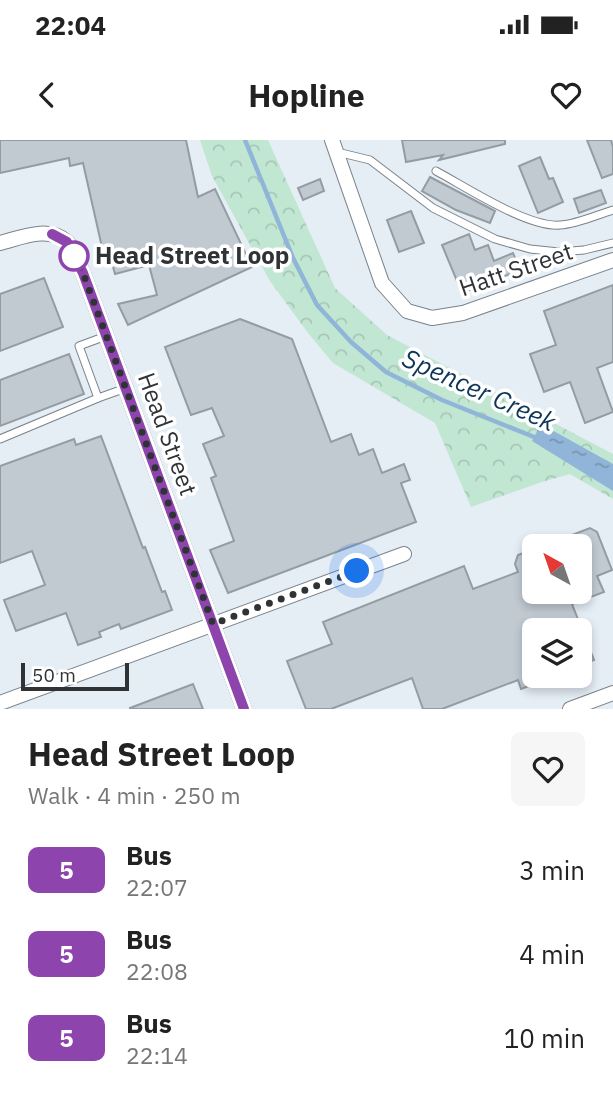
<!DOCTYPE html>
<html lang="en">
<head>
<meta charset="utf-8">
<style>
  :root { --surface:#fff; --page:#f6f6f6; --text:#222; --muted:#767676 }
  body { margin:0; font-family:"IBM Plex Sans",sans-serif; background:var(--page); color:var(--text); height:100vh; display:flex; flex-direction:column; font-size:26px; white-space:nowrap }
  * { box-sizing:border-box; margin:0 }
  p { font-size:23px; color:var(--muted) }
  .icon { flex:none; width:38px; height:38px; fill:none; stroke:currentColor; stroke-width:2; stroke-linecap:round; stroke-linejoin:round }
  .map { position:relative; height:569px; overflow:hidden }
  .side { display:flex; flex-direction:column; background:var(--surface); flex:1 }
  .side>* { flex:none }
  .badge { padding:0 14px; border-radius:10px; font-size:24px; line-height:46px }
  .needle { width:46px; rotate:320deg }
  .buttons { position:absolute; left:522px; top:394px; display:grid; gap:14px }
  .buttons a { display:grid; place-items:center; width:70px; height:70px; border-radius:10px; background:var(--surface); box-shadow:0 4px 10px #0003; font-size:35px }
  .scale { position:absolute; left:21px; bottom:18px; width:108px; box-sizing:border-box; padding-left:7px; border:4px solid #303336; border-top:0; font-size:19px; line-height:24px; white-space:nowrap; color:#303336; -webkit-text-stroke:5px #fff; paint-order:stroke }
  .you { position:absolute; width:35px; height:35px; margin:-18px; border:5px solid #fff; border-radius:50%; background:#1a73e8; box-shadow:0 0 0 10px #1a73e833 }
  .map>.badge { position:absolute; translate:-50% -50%; box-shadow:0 0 0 4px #fff }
  .round { display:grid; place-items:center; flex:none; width:74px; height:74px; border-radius:10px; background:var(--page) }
  .headline { display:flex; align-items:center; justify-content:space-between; height:119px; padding:0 28px }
  h1 { font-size:33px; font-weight:800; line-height:52px }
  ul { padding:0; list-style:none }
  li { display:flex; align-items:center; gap:21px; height:84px; padding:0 28px }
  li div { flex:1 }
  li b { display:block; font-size:26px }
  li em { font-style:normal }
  li .badge { min-width:77px; font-weight:700; text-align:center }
  .status { display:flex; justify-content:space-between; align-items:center; height:49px; padding:0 35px; background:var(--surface); direction:ltr }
  .status svg { height:19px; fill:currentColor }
  header { display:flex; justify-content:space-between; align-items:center; height:91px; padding:0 28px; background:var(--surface); font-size:32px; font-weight:800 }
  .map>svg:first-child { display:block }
  .forest { fill:url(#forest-crowns) }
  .water { fill:url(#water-ripples) }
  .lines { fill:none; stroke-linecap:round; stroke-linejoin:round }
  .stream { stroke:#91b5d8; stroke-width:4.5 }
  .building { fill:#c1c9d1; stroke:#949ca3; stroke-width:2 }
  .lane-casing { stroke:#7b828a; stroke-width:9 }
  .street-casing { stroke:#7b828a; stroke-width:16 }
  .lane { stroke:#fff; stroke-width:7 }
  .street { stroke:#fff; stroke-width:14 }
  .line-casing { stroke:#fff; stroke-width:16 }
  .line { stroke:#8e44ad; stroke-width:10 }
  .walk { stroke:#303336; stroke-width:7; stroke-dasharray:0 12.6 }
  .stop-dot { fill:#fff; stroke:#8e44ad; stroke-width:3.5 }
  .labels { text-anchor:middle; stroke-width:7; stroke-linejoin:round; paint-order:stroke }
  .stop-label { font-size:24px; font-weight:bold; fill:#303336; stroke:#fff; text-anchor:start }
  .street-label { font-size:24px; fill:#303336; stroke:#fff }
  .water-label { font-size:26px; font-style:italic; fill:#0d3658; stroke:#fff }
</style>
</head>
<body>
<div class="status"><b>22:04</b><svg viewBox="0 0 49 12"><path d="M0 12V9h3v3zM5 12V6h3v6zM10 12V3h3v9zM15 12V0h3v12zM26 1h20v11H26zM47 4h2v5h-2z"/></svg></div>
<header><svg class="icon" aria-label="back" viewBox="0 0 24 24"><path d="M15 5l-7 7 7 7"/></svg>Hopline<svg class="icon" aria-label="heart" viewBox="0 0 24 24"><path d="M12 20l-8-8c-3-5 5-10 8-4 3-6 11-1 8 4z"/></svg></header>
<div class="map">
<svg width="613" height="569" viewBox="0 0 613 569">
  <defs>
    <pattern id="forest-crowns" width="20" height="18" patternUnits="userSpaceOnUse" patternTransform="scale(1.75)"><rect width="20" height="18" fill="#c1e7d3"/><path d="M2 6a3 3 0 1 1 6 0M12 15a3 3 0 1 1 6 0" fill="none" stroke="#a6c7b6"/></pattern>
    <pattern id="water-ripples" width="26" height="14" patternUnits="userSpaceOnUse" patternTransform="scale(1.75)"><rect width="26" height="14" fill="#91b5d8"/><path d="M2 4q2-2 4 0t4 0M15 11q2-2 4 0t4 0" fill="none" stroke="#7794b0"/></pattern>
  </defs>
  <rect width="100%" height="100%" fill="#e5edf5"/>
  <polygon class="forest" points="200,0 268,0 335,148 387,195 613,314 613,359 570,334 542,342 471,367 435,283 333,223 308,193 270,141 212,36"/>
  <polygon class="water" points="541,284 613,324 613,351 532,301"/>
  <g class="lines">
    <polyline class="stream" points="245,0 293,118 317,165 351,202 386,232 442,260 539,299"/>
  </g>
  <g class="building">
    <polygon points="0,0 186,0 198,57 215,49 252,127 128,185 118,164 157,155 149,125 115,134 112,123 106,125 83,23 70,26 69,18 0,33"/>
    <polygon points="402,0 505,0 505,4 439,20 443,15 406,22"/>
    <polygon points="587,0 611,0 613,7 613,34 602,38"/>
    <polygon points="540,17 549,39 553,38 563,62 538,73 519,26"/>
    <polygon points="430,37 495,71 490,83 456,70 422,51"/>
    <polygon points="320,39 324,51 303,60 298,48"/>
    <polygon points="601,50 606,63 579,73 574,59"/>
    <polygon points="411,71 424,103 399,112 387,80"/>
    <polygon points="469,94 475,110 488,105 494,121 513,113 520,130 462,153 442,105"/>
    <polygon points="44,138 63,187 0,211 0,154"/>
    <polygon points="613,145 613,222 597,228 613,272 585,283 570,242 544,252 530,214 556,205 544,171"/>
    <polygon points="240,179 292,199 331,302 351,294 359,315 373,309 382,333 404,324 410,340 401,343 416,382 228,453 210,410 234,401 211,338 216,336 203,304 224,296 212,268 191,275 165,207"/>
    <polygon points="69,214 84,254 0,286 0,240"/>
    <polygon points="101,296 143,408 145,407 162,452 165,451 172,470 121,489 119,484 99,492 101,497 78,505 66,473 16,491 4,460 45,445 32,411 0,423 0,326 74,299 76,305"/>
    <polygon points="590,388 597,392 612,430 597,436 604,452 572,464 594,520 579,526 579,490 534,490 534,544 521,549 518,540 442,569 423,569 412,538 331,569 306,569 287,521 332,504 323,482 464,426 473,449 518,432 515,424 518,415 534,409 534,452 579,452 579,406 546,405"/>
    <polygon points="193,544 203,569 130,569 130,568"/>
  </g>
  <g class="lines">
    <g class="lane-casing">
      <g id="lane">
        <polyline points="337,12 370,20 433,68 495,99 530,109 559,112 584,110 613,103"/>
        <path d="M436 31C466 47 528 88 560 85 578 84 596 75 613 70"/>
        <polyline points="98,258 126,248"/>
        <polyline points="0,299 98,258 79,206 106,196"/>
      </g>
    </g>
    <g class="street-casing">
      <g id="street">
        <polyline points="332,0 382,143 407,171 432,178 463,173 613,120"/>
        <path d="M0 103C20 98 49 85 67 102 74 109 78 124 83 133L244 569"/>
        <polyline points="0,563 404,414"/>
        <polyline points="570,569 613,553"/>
      </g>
    </g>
    <use href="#lane" class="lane"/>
    <use href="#street" class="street"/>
  </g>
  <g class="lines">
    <g class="line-casing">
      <polyline id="line" points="52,94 67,102 83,133 244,569"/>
    </g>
    <use href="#line" class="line"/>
    <polyline class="walk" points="74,116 83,133 213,484 357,431"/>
  </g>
  <circle class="stop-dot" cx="74" cy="116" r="14"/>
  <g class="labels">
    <g class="stop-label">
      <text x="95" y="124">Head Street Loop</text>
    </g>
    <g class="street-label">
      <text transform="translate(516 130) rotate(-19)" y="8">Hatt Street</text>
      <text transform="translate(167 294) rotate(70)" y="8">Head Street</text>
    </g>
    <g class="water-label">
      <text transform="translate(479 250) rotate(24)" y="9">Spencer Creek</text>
    </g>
  </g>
</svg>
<div class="buttons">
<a><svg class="needle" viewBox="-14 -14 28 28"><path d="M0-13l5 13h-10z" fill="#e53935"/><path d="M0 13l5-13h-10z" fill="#767676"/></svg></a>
<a><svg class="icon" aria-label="layers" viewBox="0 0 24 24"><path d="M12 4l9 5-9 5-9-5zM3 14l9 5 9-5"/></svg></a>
</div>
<div class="scale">50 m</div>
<div class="you" style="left:357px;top:431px"></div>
</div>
<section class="side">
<div class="headline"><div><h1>Head Street Loop</h1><p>Walk · 4 min · 250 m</p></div><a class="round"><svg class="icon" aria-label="heart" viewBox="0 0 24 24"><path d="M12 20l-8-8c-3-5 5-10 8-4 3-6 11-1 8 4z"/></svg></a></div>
<ul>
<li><span class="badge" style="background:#8e44ad;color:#fff">5</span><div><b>Bus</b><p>22:07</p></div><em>3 min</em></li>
<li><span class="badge" style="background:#8e44ad;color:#fff">5</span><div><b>Bus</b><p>22:08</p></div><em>4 min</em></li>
<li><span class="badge" style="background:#8e44ad;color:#fff">5</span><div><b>Bus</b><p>22:14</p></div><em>10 min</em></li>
</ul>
</section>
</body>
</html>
